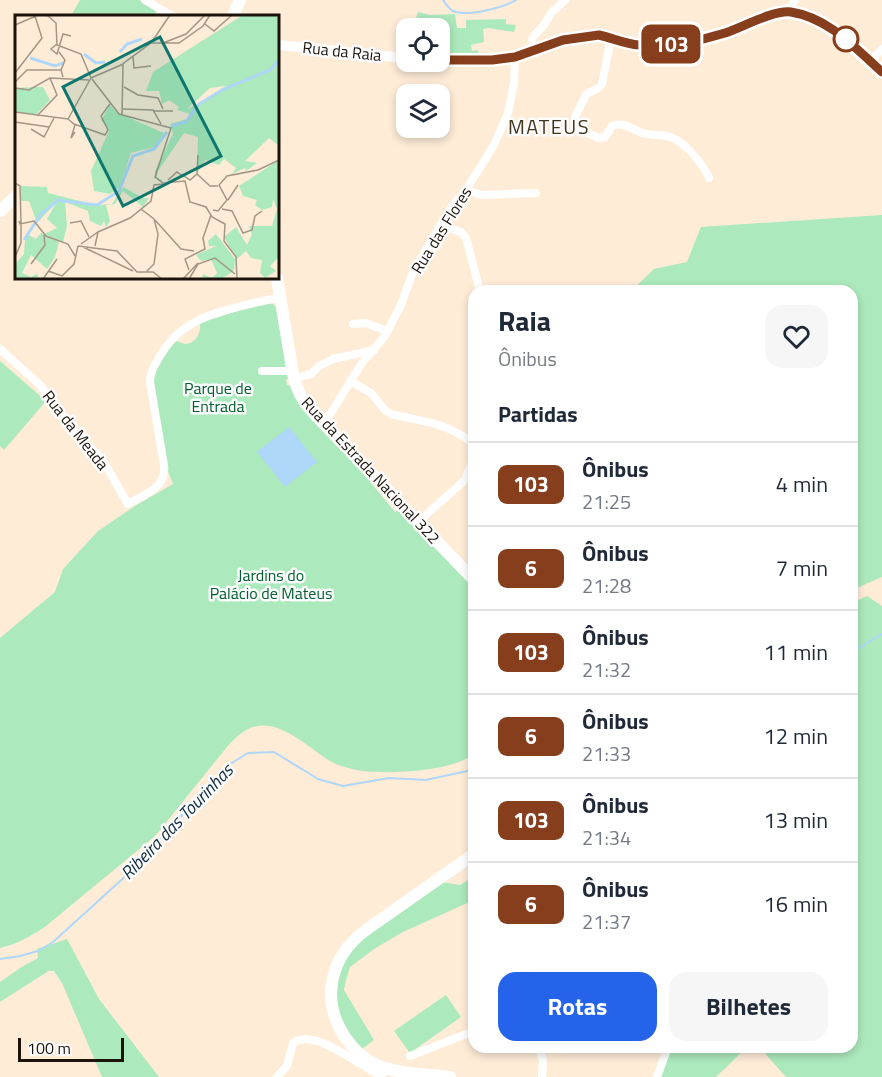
<!DOCTYPE html>
<html lang="pt">
<head>
<meta charset="utf-8">
<style>
  :root { --surface:#fff; --page:#f6f6f7; --text:#1f2937; --muted:#747a83; --line:#e0e1e3; --accent:#2563eb }
  body { margin:0; font-family:"Titillium Web",sans-serif; background:var(--page); color:var(--text); height:100vh; display:flex; flex-direction:column; font-size:22px; white-space:nowrap }
  * { box-sizing:border-box; margin:0 }
  p { font-size:20px; color:var(--muted) }
  .icon { flex:none; width:33px; height:33px; fill:none; stroke:currentColor; stroke-width:2; stroke-linecap:round; stroke-linejoin:round }
  .map { position:relative; flex:1; overflow:hidden }
  .side { position:absolute; left:468px; top:285px; width:390px; height:768px; display:flex; flex-direction:column; background:var(--surface); border-radius:18px; box-shadow:0 3px 9px #0003 }
  .side>* { flex:none }
  .badge { padding:0 12px; border-radius:9px; font-size:21px; line-height:39px }
  .tools { position:absolute; left:396px; top:18px; display:grid; gap:12px }
  .tools a { display:grid; place-items:center; width:54px; height:54px; border-radius:12px; background:var(--surface); box-shadow:0 3px 9px #0003; font-size:30px }
  .scale { position:absolute; left:18px; bottom:15px; width:106px; box-sizing:border-box; padding-left:6px; border:3px solid #1c140b; border-top:0; font-size:16px; line-height:21px; white-space:nowrap; color:#1c140b; -webkit-text-stroke:4px #fcfcfc; paint-order:stroke }
  .map>.badge { position:absolute; translate:-50% -50%; box-shadow:0 0 0 3px #fff }
  h2 { padding:0 30px; font-size:22px; line-height:54px }
  .round { display:grid; place-items:center; flex:none; width:63px; height:63px; border-radius:18px; background:var(--page) }
  .head { display:flex; align-items:center; justify-content:space-between; height:102px; padding:0 30px }
  h1 { font-size:28px; font-weight:700; line-height:45px }
  .button { display:flex; gap:12px; margin-top:auto; padding:12px 30px }
  .button a { flex:1; height:69px; border-radius:18px; background:var(--accent); color:#fff; font-size:24px; font-weight:700; line-height:69px; text-align:center }
  .button a+a { background:var(--page); color:var(--text) }
  ul { padding:0; list-style:none }
  li { display:flex; align-items:center; gap:18px; height:84px; padding:0 30px; border-top:2px solid var(--line) }
  li div { flex:1 }
  li b { display:block; font-size:22px }
  li em { font-style:normal }
  li .badge { min-width:66px; font-weight:700; text-align:center }
  .map>svg:first-child { display:block }
  .green { fill:#ace9bc }
  .water { fill:#afd7f9 }
  .lines { fill:none; stroke-linecap:round; stroke-linejoin:round }
  .stream { stroke:#afd7f9; stroke-width:2 }
  .minor { stroke:#fff; stroke-width:8 }
  .secondary { stroke:#fff; stroke-width:10 }
  .primary { stroke:#fff; stroke-width:12 }
  .line-casing { stroke:#fff; stroke-width:14 }
  .line { stroke:#863e1d; stroke-width:9 }
  .stop-dot { fill:#fff; stroke:#863e1d; stroke-width:3 }
  .labels { text-anchor:middle; stroke-width:5; stroke-linejoin:round; paint-order:stroke }
  .street-label { font-size:16px; fill:#1c140b; stroke:#fcfcfc }
  .park-label { font-size:16px; fill:#015e2e; stroke:#fcfcfc }
  .water-label { font-size:18px; font-style:italic; fill:#0e2c42; stroke:#fcfcfc }
  .quarter-label { font-size:20px; letter-spacing:1.5px; fill:#44331d; stroke:#fcfcfc }
  .inset-river { fill:none; stroke:#afd7f9; stroke-width:3 }
  .inset-road { fill:none; stroke:#a49685; stroke-width:1.5 }
  .view { fill:#0f766e; fill-opacity:0.15; stroke:#0f766e; stroke-width:3 }
  .inset-edge { fill:none; stroke:#1c140b; stroke-width:3 }
</style>
</head>
<body>
<div class="map">
<svg width="882" height="1077" viewBox="0 0 882 1077">
  <rect width="100%" height="100%" fill="#feecd7"/>
  <g class="green">
    <polygon points="80,0 139,0 157,10 153,16 73,16 72,14"/>
    <polygon points="418,12 430,15 455,14 457,28 466,28 466,20 506,19 506,24 516,25 514,32 488,28 483,29 484,42 471,45 472,51 478,50 479,54 440,56 440,28 417,28 416,18"/>
    <polygon points="882,215 882,577 852,590 852,291 631,291 654,269 687,262 701,227"/>
    <path d="M269 304H273L277 308 289 378 286 380 287 385 291 386 395 512 399 509 474 588V755C467 758 460 762 453 764 428 772 376 775 352 769 345 767 336 765 330 761 307 747 277 715 248 729 239 734 233 740 227 747L155 836 46 926C31 936 18 944 0 948V638L55 592 63 569 98 531 135 506 173 484 168 471 153 384C156 365 164 355 176 341L185 344C196 343 201 334 200 323L244 309Z"/>
    <polygon points="0,361 46,401 4,450 0,446"/>
    <polygon points="867,596 882,606 882,1077 786,1077 759,1047 852,1047 852,603"/>
    <polygon points="474,876 474,900 403,932 374,949 350,967 345,984 344,990 374,1040 362,1049 353,1040 338,1012 336,988 342,967 354,945 441,882 460,885"/>
    <polygon points="67,939 99,999 159,1077 102,1077 62,983 54,971 48,971 44,974 0,1002 0,982 20,968 38,958 37,949"/>
    <polygon points="446,995 461,1017 410,1053 394,1031"/>
    <polygon points="671,1047 747,1047 716,1077 660,1077"/>
  </g>
  <polygon class="water" points="289,427 317,462 285,487 257,452"/>
  <g class="lines">
    <g class="stream">
      <path d="M443 0C446 4 449 9 453 11 467 17 503 8 516 0"/>
      <polyline points="852,652 882,634"/>
      <polyline points="0,959 20,956 38,951 53,942 129,873 227,766 248,753 274,752 318,779 343,786 389,778 426,780 467,771 474,767"/>
    </g>
    <g class="minor">
      <polyline points="145,0 172,16"/>
      <polyline points="787,12 795,0"/>
      <path d="M611 38 602 84C598 91 590 90 586 95L575 117C575 129 589 134 599 138L605 137 612 126C624 121 632 130 643 133 651 136 659 134 667 136 683 139 703 164 709 178"/>
      <polyline points="534,50 532,41 533,37 544,25 551,13 565,0"/>
      <polyline points="870,62 882,49"/>
      <polyline points="466,190 482,195 536,193"/>
      <polyline points="441,225 461,232 466,238 480,291"/>
      <polyline points="353,324 366,323 387,331"/>
      <path d="M0 349 40 385 72 428 102 459 128 504C145 494 167 488 164 465L150 382C150 372 155 365 160 356 166 346 174 336 184 329 207 311 252 304 280 297"/>
      <polyline points="262,371 292,371"/>
      <polyline points="294,379 311,374 319,366 333,359 374,350"/>
      <path d="M350 381 371 393 385 410 391 414C423 422 447 422 474 444"/>
      <polyline points="324,424 362,363 385,336 401,305 411,277 417,265 452,206 466,190 494,145 508,113 514,83 515,57"/>
      <polyline points="418,522 465,480 474,457"/>
      <polyline points="538,1047 543,1059 542,1077"/>
      <polyline points="410,1056 474,1031"/>
      <polyline points="367,1068 382,1077"/>
      <path d="M277 1077 287 1066 293 1043C312 1030 345 1055 362 1065L369 1067H377"/>
      <polyline points="657,1077 668,1047"/>
    </g>
    <g class="secondary">
      <polyline points="278,45 406,58"/>
      <polyline points="440,60 492,60 512,57 558,41 593,35 602,36 639,45 656,45 680,43 726,33 773,15 787,12 807,17 833,29 882,72"/>
    </g>
    <g class="primary">
      <polyline points="233,16 240,0"/>
      <polyline points="0,211 16,196"/>
      <path d="M277 278 293 374C298 397 308 408 324 424L474 580"/>
      <path d="M450 1077C428 1074 397 1074 377 1065 364 1059 353 1049 345 1037 320 1000 330 956 366 930L474 854"/>
    </g>
  </g>
  <g class="lines">
    <g class="line-casing">
      <path id="line" d="M440 60H492L515 57 563 40 599 35C612 38 626 44 639 45 665 48 700 41 725 33 743 27 773 10 791 12 829 18 855 48 882 72"/>
    </g>
    <use href="#line" class="line"/>
  </g>
  <circle class="stop-dot" cx="846" cy="39" r="12"/>
  <g class="labels">
    <g class="street-label">
      <text transform="translate(342 51) rotate(6)" y="6">Rua da Raia</text>
      <text transform="translate(441 230) rotate(-58)" y="6">Rua das Flores</text>
      <text transform="translate(76 430) rotate(52)" y="6">Rua da Meada</text>
      <text transform="translate(371 470) rotate(47)" y="6">Rua da Estrada Nacional 322</text>
    </g>
    <g class="park-label">
      <text x="218" y="394">Parque de<tspan x="218" dy="18">Entrada</tspan></text>
      <text x="271" y="581">Jardins do<tspan x="271" dy="18">Palácio de Mateus</tspan></text>
    </g>
    <g class="water-label">
      <text transform="translate(177 822) rotate(-46)" y="6">Ribeira das Tourinhas</text>
    </g>
    <g class="quarter-label">
      <text x="549" y="134">MATEUS</text>
    </g>
  </g>
  <g transform="translate(15 15)">
    <rect width="264" height="264" fill="#feecd7"/>
    <path d="M228 0H264V131L254 123 230 146 242 148 231 156 230 153 217 159 221 153 209 144 204 150 190 145 182 159 183 122 169 118 143 156 142 162 148 166H143L140 161V156L158 119 155 109 172 104 175 99 162 95 164 92 154 85 147 89 144 76H131L138 57ZM211 71 183 89 172 94 195 73ZM22 72H28L35 85 21 100 0 97V73ZM95 90 101 97 149 118 139 132 116 138 105 172 95 179 79 176 76 156 94 116 86 105ZM264 145V242L255 251 261 256 250 263 245 258 247 245 236 243 231 236 222 244 209 222 221 212 232 230 237 219 234 211H257L262 194 258 184 257 192 247 195 240 190 242 185 228 181 224 171ZM6 171 32 172 33 178 81 190 97 189 108 172 128 183H134L137 179 128 192 108 176 100 189 91 190 95 206 91 212 89 206 86 211 75 206 73 196 50 187 52 211 48 227 29 219 42 213 32 204 41 188 22 208 14 186H6ZM26 218 44 227 40 242 32 254 16 240 7 258 16 262 22 259 24 264H0V249L9 239 10 225 14 220 21 224ZM201 219 220 244 219 256 206 264H187L188 259 197 263 202 258 196 244 186 246 181 240 201 231H194L193 226Z" fill="#ace9bc" fill-rule="evenodd"/>
    <path class="inset-river" d="M105 37 112 29 127 24M69 39 81 48 90 47M15 43 40 51 48 48M157 111 171 107 184 89 207 75 255 55 264 45M9 225 26 199 43 185 82 190 104 176 118 141 139 134 152 117"/>
    <path class="inset-road" d="M32 0 41 8 42 30 66 39 76 63M190 9 199 16 217 0M0 10 21 1M136 28 155 0M148 28 171 19 190 0M42 29 36 34 42 39 48 19 56 21M44 37 50 45 46 55M118 42 119 53 136 51M0 58 27 23 20 1M76 63 106 50 136 28H164L188 11 195 0M77 64 104 99 156 113 140 162 148 168 170 166 175 187 191 192 197 202 210 209 209 226 221 242 222 264M0 67 12 55H46L48 62M109 72 123 80 143 83 148 94M0 73 14 75 35 63 74 65M108 94 138 95 146 109M138 96H158M0 97 53 104 76 63M107 100 108 49M22 101 42 80 35 63M53 104 60 110 56 123 60 117M0 107 34 112M59 109 90 120 93 115 86 101 95 89M16 114 29 122 39 103M182 159 195 171H203M169 161 175 165 182 159 183 140M153 165 162 157 169 162M0 168 5 171 6 208M213 185 223 170M126 194 139 204 143 219 139 249 132 256M207 194 217 196 228 218 237 215 240 201 247 196M198 195 203 196 212 185 204 170 212 161 243 155 264 145M140 205 166 234 179 236M4 206 5 209 19 206 31 221 53 229 60 241M55 208 66 206 74 222M83 217 115 203 136 186 139 170 148 169M66 229 83 217 80 231M63 231 102 236 122 257H138L147 264M66 231 118 256M0 242 6 228V209M16 249 30 230 29 220M174 255 170 244 190 234 188 223 196 200M33 256 47 261 59 249 63 231M28 264 42 244M168 264 183 248M174 264 183 249 200 243 220 259"/>
    <path class="view" d="M145 22 206 141 108 191 48 72Z"/>
    <rect width="264" height="264" class="inset-edge"/>
  </g>
</svg>
<div class="tools">
<a><svg class="icon" aria-label="locate" viewBox="0 0 24 24"><circle cx="12" cy="12" r="6"/><path d="M12 2v4M12 18v4M2 12h4M18 12h4"/></svg></a>
<a><svg class="icon" aria-label="layers" viewBox="0 0 24 24"><path d="M12 4l9 5-9 5-9-5zM3 14l9 5 9-5"/></svg></a>
</div>
<div class="scale">100 m</div>
<b class="badge" style="left:671px;top:44px;background:#863e1d;color:#fff">103</b>
<section class="side">
<div class="head"><div><h1>Raia</h1><p>Ônibus</p></div><a class="round"><svg class="icon" aria-label="heart" viewBox="0 0 24 24"><path d="M12 20l-8-8c-3-5 5-10 8-4 3-6 11-1 8 4z"/></svg></a></div>
<h2>Partidas</h2>
<ul>
<li><span class="badge" style="background:#863e1d;color:#fff">103</span><div><b>Ônibus</b><p>21:25</p></div><em>4 min</em></li>
<li><span class="badge" style="background:#863e1d;color:#fff">6</span><div><b>Ônibus</b><p>21:28</p></div><em>7 min</em></li>
<li><span class="badge" style="background:#863e1d;color:#fff">103</span><div><b>Ônibus</b><p>21:32</p></div><em>11 min</em></li>
<li><span class="badge" style="background:#863e1d;color:#fff">6</span><div><b>Ônibus</b><p>21:33</p></div><em>12 min</em></li>
<li><span class="badge" style="background:#863e1d;color:#fff">103</span><div><b>Ônibus</b><p>21:34</p></div><em>13 min</em></li>
<li><span class="badge" style="background:#863e1d;color:#fff">6</span><div><b>Ônibus</b><p>21:37</p></div><em>16 min</em></li>
</ul>
<div class="button"><a>Rotas</a><a>Bilhetes</a></div>
</section>
</div>
</body>
</html>
